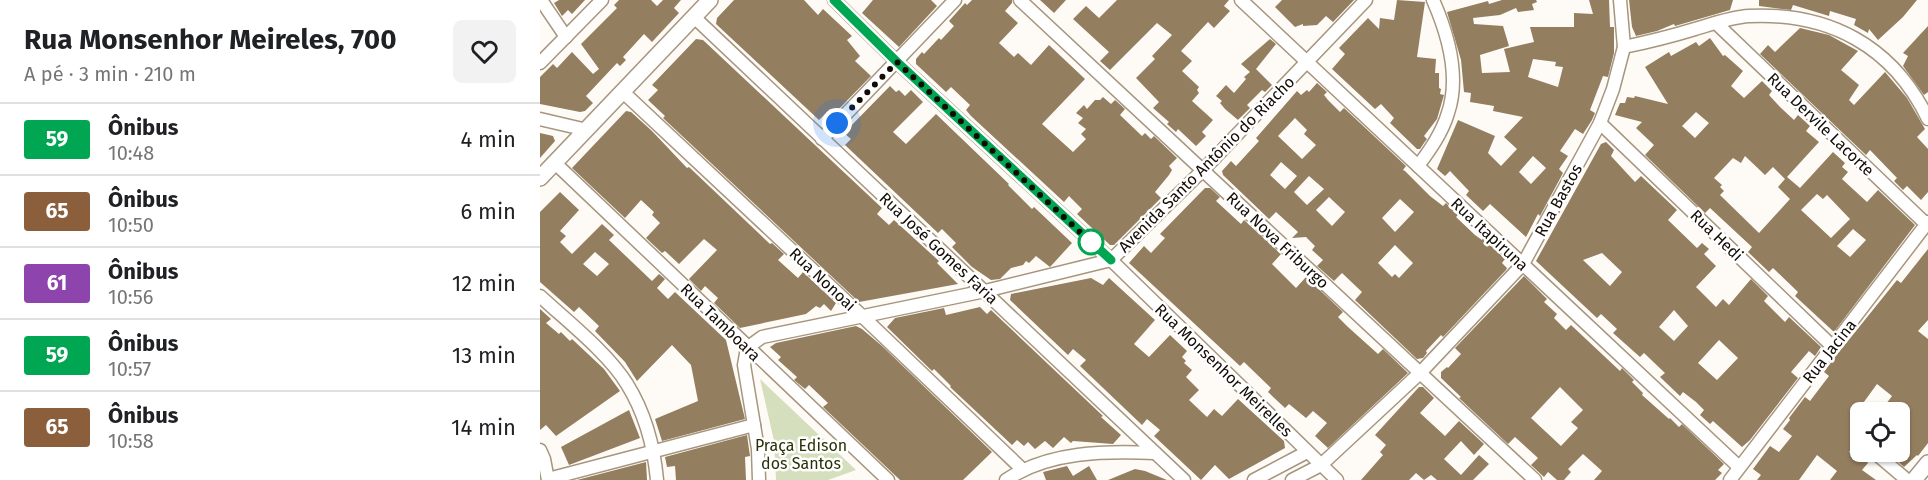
<!DOCTYPE html>
<html lang="pt">
<head>
<meta charset="utf-8">
<style>
  :root { --surface:#fff; --page:#f2f2f2; --text:#202124; --muted:#757577; --line:#e0e0e0 }
  body { margin:0; font-family:"Fira Sans",sans-serif; background:var(--page); color:var(--text); height:100vh; display:flex; flex-direction:column; font-size:22px; white-space:nowrap }
  * { box-sizing:border-box; margin:0 }
  p { font-size:20px; color:var(--muted) }
  .icon { flex:none; width:33px; height:33px; fill:none; stroke:currentColor; stroke-width:2; stroke-linecap:round; stroke-linejoin:round }
  .map { position:relative; flex:1; overflow:hidden }
  .panel { display:flex; flex-direction:column; background:var(--surface); width:540px }
  .panel>* { flex:none }
  .badge { padding:0 12px; border-radius:4px; font-size:21px; line-height:39px }
  .fabs { position:absolute; left:1310px; top:402px; display:grid; gap:12px }
  .fabs a { display:grid; place-items:center; width:60px; height:60px; border-radius:9px; background:var(--surface); box-shadow:0 2px 4px #0004; font-size:30px }
  .you { position:absolute; width:30px; height:30px; margin:-15px; border:4px solid #fff; border-radius:50%; background:#1a73e8; box-shadow:0 0 0 9px #1a73e833 }
  .map>.badge { position:absolute; translate:-50% -50%; box-shadow:0 0 0 3px #fff }
  .round { display:grid; place-items:center; flex:none; width:63px; height:63px; border-radius:9px; background:var(--page) }
  .headline { display:flex; align-items:center; justify-content:space-between; height:102px; padding:0 24px }
  h1 { font-size:28px; font-weight:700; line-height:45px }
  ul { padding:0; list-style:none }
  li { display:flex; align-items:center; gap:18px; height:72px; padding:0 24px; border-top:2px solid var(--line) }
  li div { flex:1 }
  li b { display:block; font-size:22px }
  li em { font-style:normal }
  li .badge { min-width:66px; font-weight:700; text-align:center }
  main { display:flex; flex:1; min-height:0 }
  .map>svg:first-child { display:block }
  .green { fill:#d5dfbd }
  .building { fill:#937e5f; fill-rule:evenodd }
  .lines { fill:none; stroke-linecap:round; stroke-linejoin:round }
  .minor-casing { stroke:#a7967f; stroke-width:15 }
  .major-casing { stroke:#a7967f; stroke-width:18 }
  .minor { stroke:#fff; stroke-width:12 }
  .major { stroke:#fff; stroke-width:15 }
  .line-casing { stroke:#fff; stroke-width:14 }
  .line { stroke:#00a651; stroke-width:9 }
  .walk { stroke:#110b04; stroke-width:6; stroke-dasharray:0 10.8 }
  .stop-dot { fill:#fff; stroke:#00a651; stroke-width:3 }
  .labels { text-anchor:middle; stroke-width:5; stroke-linejoin:round; paint-order:stroke }
  .street-label { font-size:16px; fill:#110b04; stroke:#fff }
  .park-label { font-size:16px; fill:#283105; stroke:#fff }
</style>
</head>
<body>
<main>
<section class="panel">
<div class="headline"><div><h1>Rua Monsenhor Meireles, 700</h1><p>A pé · 3 min · 210 m</p></div><a class="round"><svg class="icon" aria-label="heart" viewBox="0 0 24 24"><path d="M12 20l-8-8c-3-5 5-10 8-4 3-6 11-1 8 4z"/></svg></a></div>
<ul>
<li><span class="badge" style="background:#00a651;color:#fff">59</span><div><b>Ônibus</b><p>10:48</p></div><em>4 min</em></li>
<li><span class="badge" style="background:#8b5e3c;color:#fff">65</span><div><b>Ônibus</b><p>10:50</p></div><em>6 min</em></li>
<li><span class="badge" style="background:#8e44ad;color:#fff">61</span><div><b>Ônibus</b><p>10:56</p></div><em>12 min</em></li>
<li><span class="badge" style="background:#00a651;color:#fff">59</span><div><b>Ônibus</b><p>10:57</p></div><em>13 min</em></li>
<li><span class="badge" style="background:#8b5e3c;color:#fff">65</span><div><b>Ônibus</b><p>10:58</p></div><em>14 min</em></li>
</ul>
</section>
<div class="map">
<svg width="1388" height="480" viewBox="0 0 1388 480">
  <rect width="100%" height="100%" fill="#fefbf6"/>
  <polygon class="green" points="220,379 314,468 316,470 288,480 236,480 234,441"/>
  <g class="building">
    <polygon points="19,0 45,0 32,14 28,10 22,16 14,3"/>
    <polygon points="79,0 111,0 117,6 123,0 141,0 134,8 139,13 112,42 104,34 83,57 86,60 80,66 77,63 46,96 53,103 45,111 40,112 0,104 0,77 13,64 17,68 32,52 53,74 59,69 41,44 77,8 74,5"/>
    <polygon points="194,0 264,0 278,15 283,9 312,36 307,40 320,56 315,61 331,76 295,113 290,109 279,120 176,24 177,18"/>
    <polygon points="333,0 391,0 397,6 359,47 322,13"/>
    <polygon points="432,0 472,0 472,3 465,11 478,23 459,43 474,57 478,53 491,65 509,45 545,79 502,124 533,152 546,139 541,134 546,129 538,123 543,118 536,113 544,105 547,109 555,100 560,100 563,97 571,104 575,100 585,109 580,115 602,136 605,133 611,139 614,136 637,158 629,166 632,170 629,175 615,192 621,198 574,245 570,245 537,214 542,209 529,196 524,202 431,116 426,110 430,105 411,87 406,92 376,64 376,59 382,52 384,54 399,38 401,40 414,26 409,21 425,3 427,5"/>
    <polygon points="500,0 526,0 514,13"/>
    <polygon points="577,0 689,0 684,6 690,11 674,28 668,22 641,51 652,61 642,71 659,87 657,90 659,93 652,101 673,120 662,132 666,136 656,146 638,129 636,132 627,124 629,122 613,108 619,102 596,78 615,59 612,56 632,35 617,23 570,70 560,61 569,52 533,19 546,6 559,18"/>
    <polygon points="742,0 814,0 793,22 786,16 777,25 763,26 763,24 755,27 735,7"/>
    <polygon points="857,0 885,2 877,57 896,59 895,73 899,73 899,88 901,89 900,94 904,95 897,119 884,136 887,139 884,143 880,149 877,149 850,123 854,118 841,104 835,109 792,69 805,54 799,48 828,18 839,29 840,18 854,20"/>
    <path d="M962 0H996L997 2 992 4 994 10 978 12 976 8 960 15 933 18 934 24 963 26 969 46 940 55 942 73 970 72 964 49 994 42 990 27H1034V13L1053 14 1049 0H1069L1070 27H1074V53L1068 77 1063 76 1050 110 1055 113 1052 120 1043 134 1035 129 1020 151 1028 156 1019 169 1023 173 1000 216 998 214 986 237 950 204 943 211 926 195 929 191 910 171 905 176 897 169 918 120 955 136 948 153 961 166 977 149 964 137 983 117 953 111 954 106 930 102 931 93 924 92 921 60 907 12 948 1 949 4ZM993 59 1016 62 1015 66 1023 67 1018 87 988 77ZM993 156 1006 168 991 184 979 172Z"/>
    <polygon points="1089,0 1193,0 1190,10 1135,26 1134,24 1117,31 1096,36 1092,27"/>
    <polygon points="1219,0 1377,0 1363,17 1338,40 1329,29 1328,33 1314,25 1316,19 1290,11 1289,16 1253,5 1251,10 1219,6"/>
    <polygon points="1388,26 1388,92 1384,95 1363,66 1368,56 1363,53"/>
    <polygon points="1260,28 1289,35 1318,51 1301,70 1319,85 1309,100 1314,105 1345,72 1367,98 1385,129 1377,137 1388,149 1388,192 1381,200 1367,186 1363,190 1354,181 1357,178 1330,150 1326,155 1220,54 1228,45 1235,52"/>
    <path d="M1170 38 1183 56 1185 55 1203 71 1191 86 1204 98 1222 81 1232 91 1229 95 1240 107 1254 120 1258 115 1270 126 1266 131 1279 142 1247 177 1260 188 1293 152 1305 163 1302 167 1308 172 1302 179 1327 202 1338 190 1375 225 1294 332 1255 296 1258 292 1233 268 1229 272 1208 252 1212 247 1170 208 1165 213 1105 155 1114 145 1096 128 1102 122 1075 115 1080 103H1085L1087 97 1094 98 1095 96 1128 104 1105 67 1129 52 1131 56 1156 42 1159 46ZM1156 112 1169 123 1155 138 1142 126ZM1205 156 1225 175 1233 167 1245 179 1238 187 1250 199 1219 233 1180 195 1184 191 1180 187 1182 185 1174 178 1193 158 1201 163ZM1277 194 1283 199 1287 195 1310 219 1291 238 1261 210ZM1313 229 1326 240 1310 257 1297 246Z"/>
    <polygon points="156,39 163,40 342,208 337,214 349,225 354,220 399,261 397,263 418,284 319,302 123,118 125,116 108,100 118,90 112,85"/>
    <polygon points="730,39 736,44 716,69 732,85 725,92 722,90 707,105 710,108 698,120 685,109 680,103 682,101 676,96 686,85 694,93 706,79 704,77 710,72 701,64"/>
    <path d="M777 83 787 92 784 95 788 100 800 112 804 108 866 166 863 170 865 171 890 196 903 206 906 203 918 215 916 217 935 235 942 240 943 238 965 259 962 263 967 268 966 270 903 337 901 335 886 351 887 353 883 358 877 359 815 300 822 292 802 273 794 281 777 266 783 260 772 250 775 246 766 237 752 238 758 232 736 212 729 219 683 175 682 171 691 161 696 166 719 141 716 138 757 91 761 95 767 90 769 92ZM755 118 767 130 764 134 776 145 762 159 738 136ZM741 162 757 176 745 189 730 175ZM769 176 784 189 767 205 754 192ZM789 197 805 212 792 226 776 210ZM860 199 874 212 855 232 842 218ZM855 245 873 263 859 278 855 274 852 277 838 263Z"/>
    <polygon points="350,86 356,92 359,90 365,96 371,90 383,102 353,132 366,144 396,114 469,184 468,185 492,209 494,207 532,243 510,267 496,256 489,263 486,261 483,265 471,268 460,279 451,280 432,267 412,247 416,243 402,229 398,233 305,145 311,139 304,133"/>
    <polygon points="86,111 91,112 112,131 147,168 149,167 230,244 232,243 244,254 238,260 258,278 263,272 296,303 291,311 284,304 280,308 276,306 266,314 200,328 174,303 178,298 165,286 161,291 149,279 177,250 164,239 139,264 125,251 122,253 106,238 120,223 112,215 114,212 101,200 85,218 32,168"/>
    <polygon points="0,133 13,136 15,141 0,158"/>
    <path d="M1066 142 1074 150 1071 156 1095 182 1101 176 1137 210 1128 220 1157 248 1162 243 1169 249 1164 254 1176 266 1156 287 1176 307 1183 299 1189 305 1211 279 1228 296 1224 301 1245 322 1249 317 1281 347 1275 356 1269 351 1251 372 1258 378 1210 440 1202 447 1173 421 1170 424 1160 415 1164 410 1156 402 1143 392 1140 396 1120 377 1125 373 1104 353 1100 357 1073 333 1077 329 1061 314 1057 318 996 261 1061 144ZM1062 253 1082 272 1070 286 1043 260ZM1134 310 1148 326 1134 341 1119 327ZM1179 340 1198 358 1177 380 1158 363Z"/>
    <polygon points="665,188 670,188 680,197 676,201 701,224 704,220 741,254 732,264 756,288 766,277 803,312 798,317 808,327 838,354 843,349 868,373 788,448 775,436 787,423 773,411 766,418 749,404 745,408 728,392 731,388 704,362 700,366 589,263 604,246 611,253 625,238 620,234"/>
    <path d="M20 192 39 210 20 231 26 236 20 242 32 254 62 224 74 235 69 240 112 281 119 274 125 279 117 288 128 299 135 292 186 340 205 419 122 441 115 419 158 401 151 365 132 345 97 381 85 362 55 331 59 326 39 307 34 312 0 282V212ZM55 252 69 264 57 276 43 264Z"/>
    <polygon points="1388,249 1388,320 1378,331 1388,339 1388,443 1378,456 1377,455 1364,467 1348,452 1359,452 1359,412 1340,412 1352,396 1337,384 1321,406 1329,412 1320,412 1320,438 1309,452 1326,460 1328,463 1322,470 1336,480 1290,480 1297,471 1277,455 1259,480 1217,480 1221,475 1213,469 1230,446 1239,452 1252,436 1243,429 1250,420 1249,418 1265,397 1270,401 1289,376 1284,372 1295,357 1357,280 1361,283"/>
    <path d="M984 276 1007 299 1004 302 1017 314 1014 318 1026 330 1031 325 1080 371 1082 368 1094 380 1092 382 1103 393 1102 395 1129 419 1130 418 1139 427 1142 424 1184 464 1178 470 1182 473 1175 480H1054L1062 471 1043 454 1028 469 1031 472 1024 480H1017L1008 472 1004 477 991 465 998 458 975 437 968 444 919 398 921 397 901 378V372L907 367 908 368 921 354 915 348ZM1020 387 1043 410 1031 422 1038 428 1021 446 991 418Z"/>
    <polygon points="551,278 563,285 569,278 615,320 594,344 609,357 630,335 647,351 642,357 646,361 644,363 652,370 646,377 659,390 649,400 667,417 674,409 682,416 698,399 744,441 745,448 689,479 675,465 661,480 614,436 620,430 607,419 602,425 540,366 546,360 533,349 528,355 470,300 471,294"/>
    <polygon points="440,307 447,314 451,310 563,416 561,417 581,435 573,444 533,441 531,443 524,437 513,448 505,441 495,449 488,442 484,446 477,440 472,445 410,387 411,386 394,369 392,371 347,327 355,318 404,308 406,315"/>
    <polygon points="0,309 11,319 6,323 19,334 21,332 30,341 32,339 64,369 80,391 16,436 6,425 0,430"/>
    <polygon points="316,326 322,329 342,346 452,452 423,480 360,480 283,407 288,403 269,385 265,389 254,380 257,377 238,360 241,357 230,347 236,343"/>
    <polygon points="879,387 883,387 894,398 880,413 905,436 919,421 944,444 934,455 921,441 904,459 921,475 939,455 949,464 933,480 897,480 891,475 884,480 876,473 869,480 821,480 843,455 840,452 846,445 835,435"/>
    <polygon points="89,410 100,438 29,465 21,447"/>
    <polygon points="207,435 210,456 205,457 206,480 136,480 135,466 127,467 125,457"/>
    <polygon points="106,462 107,480 37,480"/>
    <polygon points="527,466 533,476 549,466 557,480 506,480 503,472"/>
    <polygon points="595,469 605,471 627,480 568,480"/>
  </g>
  <g class="lines">
    <g class="minor-casing">
      <g id="minor">
        <polyline points="1,0 26,37"/>
        <polyline points="294,0 357,62 571,260 797,480"/>
        <polyline points="480,0 995,480"/>
        <polyline points="701,0 1199,467"/>
        <polyline points="154,17 644,480"/>
        <polyline points="1176,23 1386,224"/>
        <path d="M1084 47C1108 42 1132 36 1155 29 1172 24 1191 17 1209 16 1289 12 1353 46 1388 119"/>
        <polyline points="0,63 62,0"/>
        <polyline points="83,92 322,316 482,469"/>
        <polyline points="0,119 47,130"/>
        <polyline points="1060,123 1293,347"/>
        <polyline points="282,139 415,0"/>
        <polyline points="15,163 348,480"/>
        <path d="M878 166C890 150 902 133 908 113 920 77 908 34 893 0"/>
        <path d="M0 296C27 321 68 353 87 384 105 413 114 447 117 480"/>
        <polyline points="207,348 222,337 445,291 571,260 663,170 826,0"/>
        <polyline points="207,348 204,365 218,449 219,480"/>
        <polyline points="0,450 4,459 8,480"/>
        <polyline points="1334,452 1367,480"/>
        <polyline points="8,479 214,425"/>
        <path d="M466 480C509 451 565 451 615 453"/>
        <polyline points="714,480 767,452"/>
        <polyline points="752,480 781,465 881,372 983,264 1060,123 1073,89 1084,47 1080,0"/>
        <polyline points="1190,480 1388,222"/>
      </g>
    </g>
    <g class="major-casing">
      <g id="major">
        <polyline points="0,178 170,0"/>
        <polyline points="1374,480 1388,463"/>
      </g>
    </g>
    <use href="#minor" class="minor"/>
    <use href="#major" class="major"/>
  </g>
  <g class="lines">
    <g class="line-casing">
      <polyline id="line" points="294,0 357,62 571,260"/>
    </g>
    <use href="#line" class="line"/>
    <polyline class="walk" points="297,123 357,62 554,245 551,242"/>
  </g>
  <circle class="stop-dot" cx="551" cy="242" r="12"/>
  <g class="labels">
    <g class="street-label">
      <text transform="translate(1281 124) rotate(44)" y="6">Rua Dervile Lacorte</text>
      <text transform="translate(666 164) rotate(-45)" y="6">Avenida Santo Antônio do Riacho</text>
      <text transform="translate(1018 200) rotate(-61)" y="6">Rua Bastos</text>
      <text transform="translate(950 234) rotate(43)" y="6">Rua Itapiruna</text>
      <text transform="translate(1177 235) rotate(44)" y="6">Rua Hedi</text>
      <text transform="translate(738 240) rotate(43)" y="6">Rua Nova Friburgo</text>
      <text transform="translate(399 248) rotate(43)" y="6">Rua José Gomes Faria</text>
      <text transform="translate(283 279) rotate(43)" y="6">Rua Nonoai</text>
      <text transform="translate(181 322) rotate(44)" y="6">Rua Tamboara</text>
      <text transform="translate(1289 351) rotate(-52)" y="6">Rua Jacina</text>
      <text transform="translate(684 370) rotate(44)" y="6">Rua Monsenhor Meirelles</text>
    </g>
    <g class="park-label">
      <text x="261" y="451">Praça Edison<tspan x="261" dy="18">dos Santos</tspan></text>
    </g>
  </g>
</svg>
<div class="fabs">
<a><svg class="icon" aria-label="locate" viewBox="0 0 24 24"><circle cx="12" cy="12" r="6"/><path d="M12 2v4M12 18v4M2 12h4M18 12h4"/></svg></a>
</div>
<div class="you" style="left:297px;top:123px"></div>
</div>
</main>
</body>
</html>
